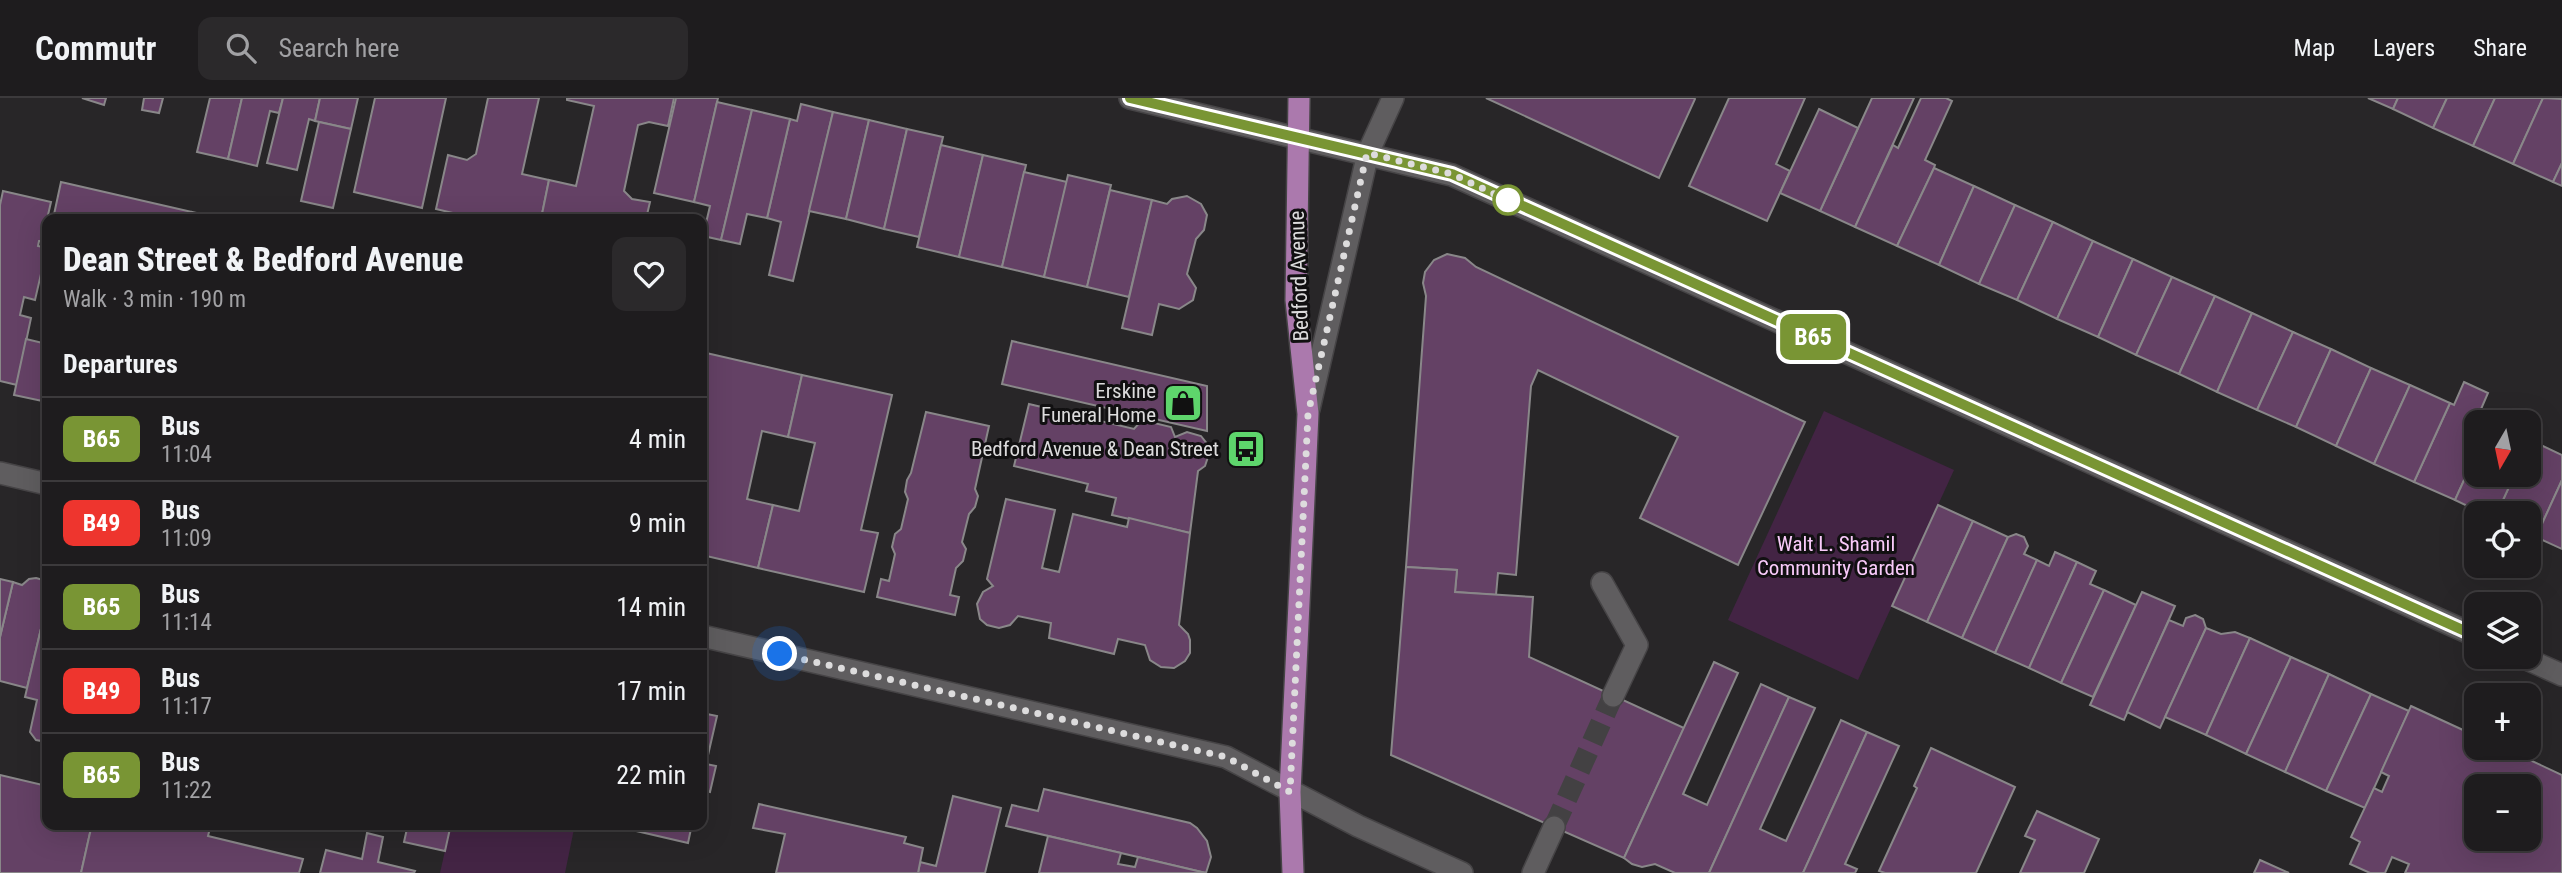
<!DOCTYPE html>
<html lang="en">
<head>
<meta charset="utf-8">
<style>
  :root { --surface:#1e1c1e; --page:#2b292b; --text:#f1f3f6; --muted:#a1a1a4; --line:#3c3a3c }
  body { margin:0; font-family:"Roboto Condensed",sans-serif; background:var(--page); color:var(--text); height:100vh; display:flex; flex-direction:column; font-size:26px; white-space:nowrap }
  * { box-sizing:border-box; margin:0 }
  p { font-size:23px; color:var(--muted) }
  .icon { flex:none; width:38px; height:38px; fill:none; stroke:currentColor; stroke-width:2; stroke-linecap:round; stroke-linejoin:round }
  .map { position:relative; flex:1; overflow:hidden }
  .details { position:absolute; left:42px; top:116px; width:665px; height:616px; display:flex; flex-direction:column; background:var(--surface); border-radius:14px; box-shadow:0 7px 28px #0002,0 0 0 2px var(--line) }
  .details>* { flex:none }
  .badge { padding:0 14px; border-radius:10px; font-size:24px; line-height:46px }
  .needle { width:46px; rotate:189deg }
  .controls { position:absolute; left:2464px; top:312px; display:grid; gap:14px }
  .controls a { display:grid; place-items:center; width:77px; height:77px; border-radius:14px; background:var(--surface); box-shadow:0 7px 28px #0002,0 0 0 2px var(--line); font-size:35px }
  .you { position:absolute; width:35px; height:35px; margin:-18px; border:5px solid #fff; border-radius:50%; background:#1a73e8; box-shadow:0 0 0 10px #1a73e833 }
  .map>.badge { position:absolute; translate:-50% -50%; box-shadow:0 0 0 4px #fff }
  h2 { padding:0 21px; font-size:26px; line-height:63px }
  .round { display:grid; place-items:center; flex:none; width:74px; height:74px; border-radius:14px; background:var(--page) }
  .overview { display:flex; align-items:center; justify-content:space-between; height:119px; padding:0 21px }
  h1 { font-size:33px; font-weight:800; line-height:52px }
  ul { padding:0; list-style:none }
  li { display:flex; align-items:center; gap:21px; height:84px; padding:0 21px; border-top:2px solid var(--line) }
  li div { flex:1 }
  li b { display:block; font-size:26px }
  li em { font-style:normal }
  li .badge { min-width:77px; font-weight:700; text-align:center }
  header { display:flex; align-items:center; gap:42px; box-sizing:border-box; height:98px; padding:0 35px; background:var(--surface); border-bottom:2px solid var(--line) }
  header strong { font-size:33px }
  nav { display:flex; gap:38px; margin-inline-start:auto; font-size:24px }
  .search { width:490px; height:63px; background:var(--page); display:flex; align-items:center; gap:18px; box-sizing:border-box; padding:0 24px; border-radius:14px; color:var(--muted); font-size:26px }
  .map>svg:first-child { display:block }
  .green { fill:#432444 }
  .building { fill:#644165; stroke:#898789; stroke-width:2; fill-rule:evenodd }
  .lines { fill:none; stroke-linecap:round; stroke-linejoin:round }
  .minor-tunnel { stroke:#434143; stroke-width:21; stroke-dasharray:21 10; stroke-linecap:butt }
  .minor-casing { stroke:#464446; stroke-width:24 }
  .major-casing { stroke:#464446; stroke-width:24 }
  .minor { stroke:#5f5d5f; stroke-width:21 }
  .major { stroke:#ab79ad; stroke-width:21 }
  .line-casing { stroke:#fff; stroke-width:16 }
  .line { stroke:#799534; stroke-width:10 }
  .walk { stroke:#dddcdd; stroke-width:7; stroke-dasharray:0 12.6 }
  .stop-dot { fill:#fff; stroke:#799534; stroke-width:3.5 }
  .labels { text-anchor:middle; stroke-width:6; stroke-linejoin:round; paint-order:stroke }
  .street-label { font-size:21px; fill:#dddcdd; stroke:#111011 }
  .poi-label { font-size:21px; fill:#dddcdd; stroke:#111011; text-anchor:end }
  .park-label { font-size:21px; fill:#f9cafa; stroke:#111011 }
</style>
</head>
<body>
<header>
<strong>Commutr</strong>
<div class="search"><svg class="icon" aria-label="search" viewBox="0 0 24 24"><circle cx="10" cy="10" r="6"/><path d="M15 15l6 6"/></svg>Search here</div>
<nav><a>Map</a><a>Layers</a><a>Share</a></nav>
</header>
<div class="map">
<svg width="2562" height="775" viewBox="0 0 2562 775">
  <rect width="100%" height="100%" fill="#282628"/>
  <g class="green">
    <polygon points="1824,313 1954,372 1858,582 1728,522"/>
    <polygon points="451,726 575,726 565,775 440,775"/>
  </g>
  <g class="building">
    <polygon points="82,0 106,0 104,7"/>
    <polygon points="144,0 163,0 159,15 142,12"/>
    <polygon points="210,0 242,0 228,61 197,54"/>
    <polygon points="242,0 283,0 279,15 270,13 257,68 228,61"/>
    <polygon points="283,0 320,0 315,23 309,21 297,72 267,65"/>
    <polygon points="320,0 358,0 351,31 315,23"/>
    <polygon points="375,0 446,0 422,110 354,94"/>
    <polygon points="488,0 539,0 522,76 549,82 541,121 478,121 436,111 448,57 467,62 476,56"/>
    <polygon points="567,0 674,0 668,28 649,24 638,27 624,93 632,101 650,104 646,121 541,121 549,82 576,88 594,8 567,2"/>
    <polygon points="676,0 718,0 694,104 654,95"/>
    <polygon points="1486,0 1694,0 1695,1 1659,80"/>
    <polygon points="1729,0 1805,0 1776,66 1790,73 1767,123 1689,88"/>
    <polygon points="1872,0 1914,0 1855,129 1820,113"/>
    <polygon points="1921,0 1946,0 1952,3 1925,62 1935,67 1934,70 1897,148 1855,129 1893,47 1898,50"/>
    <polygon points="2368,0 2398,0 2393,11"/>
    <polygon points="2398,0 2447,0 2433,30 2393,11"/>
    <polygon points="2447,0 2495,0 2473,48 2433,30"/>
    <polygon points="2495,0 2543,0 2513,66 2473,48"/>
    <polygon points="2543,0 2562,1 2562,65 2553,84 2513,66"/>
    <polygon points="717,4 752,12 721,142 703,138 710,108 694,104"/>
    <polygon points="801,6 833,14 793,183 769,177 781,124 767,120 790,21 797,23"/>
    <polygon points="1819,11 1858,30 1820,113 1780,95"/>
    <polygon points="752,12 790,21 767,120 747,116 740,146 721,142"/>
    <polygon points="833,14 869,22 846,121 809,113"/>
    <polygon points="869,22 907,31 884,131 846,121"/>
    <polygon points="319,24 351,31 333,110 301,103"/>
    <polygon points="907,31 943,39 919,139 884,131"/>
    <polygon points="941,47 983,57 959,159 917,149"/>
    <polygon points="983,57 1026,67 1002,169 959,159"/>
    <polygon points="2562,65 2562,88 2553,84"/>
    <polygon points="1934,70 1974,88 1939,167 1897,148"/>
    <polygon points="1024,74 1067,84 1044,179 1002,169"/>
    <polygon points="1068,77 1111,87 1087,189 1044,179"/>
    <polygon points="61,84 192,114 191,121 53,121"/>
    <polygon points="1974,88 2015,107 1979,186 1939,167"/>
    <polygon points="1110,92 1152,102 1129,199 1087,189"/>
    <polygon points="3,93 51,104 42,143 39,143 38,148 47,150 35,202 24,199 20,217 31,220 17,287 0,283 0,107"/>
    <polygon points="1187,98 1201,106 1207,117 1204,132 1196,141 1187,176 1196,190 1193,202 1179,211 1159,206 1152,237 1122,230 1152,102 1167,106 1172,101"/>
    <polygon points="2015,107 2053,124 2017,202 1979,186"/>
    <polygon points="192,114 224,121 191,121"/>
    <polygon points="2053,124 2093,143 2057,221 2017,202"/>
    <polygon points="2093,143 2133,161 2098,239 2057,221"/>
    <polygon points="1447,156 1465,160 1476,169 1805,324 1738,467 1640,420 1678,339 1538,272 1531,288 1516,477 1498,475 1496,497 1455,494 1457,472 1406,469 1426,198 1423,185 1425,174 1434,162"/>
    <polygon points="2133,161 2172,179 2136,257 2098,239"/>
    <polygon points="2172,179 2215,198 2179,276 2136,257"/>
    <polygon points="2215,198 2252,215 2217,294 2179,276"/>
    <polygon points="2252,215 2293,234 2257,312 2217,294"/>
    <polygon points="2293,234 2331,251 2296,329 2257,312"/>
    <polygon points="26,241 47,246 47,304 14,297"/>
    <polygon points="1012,243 1207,288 1207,333 1002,286"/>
    <polygon points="2331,251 2371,270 2336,348 2296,329"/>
    <polygon points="702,254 802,277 788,339 762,333 747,401 773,407 758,470 702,457"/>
    <polygon points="2371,270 2410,287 2374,366 2336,348"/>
    <polygon points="802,277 892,297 861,432 878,435 864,494 758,470 773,407 799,413 815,345 788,339"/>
    <polygon points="2464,284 2488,295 2478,318 2490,324 2476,324 2476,356 2455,402 2414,384 2450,305 2454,307"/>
    <polygon points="2410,287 2450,305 2414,384 2374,366"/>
    <polygon points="1029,306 1134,331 1142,322 1171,329 1175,339 1187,334 1201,338 1208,347 1209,356 1205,368 1198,373 1190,435 1112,417 1116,400 1086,393 1088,386 1014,368"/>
    <polygon points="926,314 989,328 975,391 978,398 975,409 969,416 962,444 966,451 963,463 956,470 950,497 959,499 955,517 877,499 881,481 889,483 895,456 892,449 895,436 901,431 908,401 905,394 907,382 911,375"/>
    <polygon points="2530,342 2562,357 2562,382 2536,439 2529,436 2529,415 2497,415 2515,376 2529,376"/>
    <polygon points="2476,356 2476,376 2515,376 2497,415 2482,415 2455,402"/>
    <polygon points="2562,382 2562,451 2536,439"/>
    <polygon points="1006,401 1055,412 1042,470 1059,474 1073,416 1127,429 1129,420 1190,435 1179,527 1188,536 1190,542 1190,555 1185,563 1174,570 1161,569 1150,562 1145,547 1118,541 1114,556 1049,540 1051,525 1018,518 1010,527 999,530 987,527 980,521 977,506 983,494 993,488 987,481"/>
    <polygon points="1938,407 1973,423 1927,524 1892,508"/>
    <polygon points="1973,423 2008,439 1962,540 1927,524"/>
    <polygon points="2016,436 2024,439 2028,448 2024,456 2037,462 1995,555 1962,540 2008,439"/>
    <polygon points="2055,454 2077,464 2029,570 1995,555 2037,462 2049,468"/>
    <polygon points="2077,464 2096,473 2090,486 2104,492 2061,585 2029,570"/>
    <polygon points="1406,469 1457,472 1455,494 1533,499 1529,559 1684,630 1624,760 1391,657"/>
    <polygon points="36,480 47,483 47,505 27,590 0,583 0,539 13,484 22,487 29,481"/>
    <polygon points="0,481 13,484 0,539"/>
    <polygon points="2104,492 2136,507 2093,599 2061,585"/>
    <polygon points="2142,494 2175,508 2124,622 2090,607"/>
    <polygon points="47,505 47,644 36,642 30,634 37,602 25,599"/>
    <polygon points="2195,517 2203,521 2206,530 2160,630 2127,614 2169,522 2183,528 2186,520"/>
    <polygon points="2206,530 2221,536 2235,534 2250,540 2206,637 2165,619"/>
    <polygon points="2250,540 2291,559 2246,656 2206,637"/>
    <polygon points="2291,559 2329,576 2285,674 2246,656"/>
    <polygon points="1714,564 1738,575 1683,696 1707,707 1761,586 1789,599 1709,775 1675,775 1655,766 1642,769 1632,766 1624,760"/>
    <polygon points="2329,576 2371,596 2326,693 2285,674"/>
    <polygon points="2371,596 2409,613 2365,710 2326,693"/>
    <polygon points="1789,599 1815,610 1760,731 1786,743 1841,622 1867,634 1803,775 1709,775"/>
    <path d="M2411 608 2476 638V649H2502L2562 677V775H2405L2409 766 2392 759 2385 775H2370L2350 766 2360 744 2351 739 2374 690 2382 694 2389 678 2381 674ZM2476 688H2529V740H2476Z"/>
    <polygon points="702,615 717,618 706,666 716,668 710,694 702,692"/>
    <polygon points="1867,634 1899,648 1845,766 1857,771 1855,775 1803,775"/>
    <polygon points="1931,650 2015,689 1976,775 1885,775 1879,773 1917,690 1914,688"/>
    <polygon points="0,677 47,688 47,726 92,726 81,775 0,775"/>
    <polygon points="1044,691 1190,725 1197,730 1207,743 1211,759 1206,775 1006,728 1012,707 1038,713"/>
    <polygon points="953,698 1001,710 985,775 918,775 920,764 936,768"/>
    <polygon points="759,706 906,739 904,745 923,750 918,775 776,775 785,736 753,730"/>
    <polygon points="2037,713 2099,741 2084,775 2020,775 2035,742 2025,738"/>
    <polygon points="92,726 211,726 208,738 303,761 299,775 81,775"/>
    <polygon points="363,726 384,726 383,731"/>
    <polygon points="408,726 451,726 445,753 404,744"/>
    <polygon points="606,726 692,726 688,745"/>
    <polygon points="367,735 383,739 378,764 415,773 414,775 320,775 326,752 362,761"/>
    <polygon points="1048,738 1121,755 1118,766 1135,769 1138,759 1206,775 1039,775"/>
    <polygon points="2260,762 2289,775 2254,775"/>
  </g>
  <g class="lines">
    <polyline class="minor-tunnel" points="1554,729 1613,598"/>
    <g class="minor-casing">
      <g id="minor">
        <polyline points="1130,0 1452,77 2476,538"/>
        <polyline points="1309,311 1368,55 1393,0"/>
        <polyline points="0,375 47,386"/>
        <polyline points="1602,485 1637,547 1613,598"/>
        <polyline points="702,538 1226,659 1358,728 1462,775"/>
        <polyline points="2520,558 2562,577"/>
        <polyline points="1533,775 1554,729"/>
      </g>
    </g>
    <g class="major-casing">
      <polyline id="major" points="1293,775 1290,694 1308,316 1296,202 1299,0"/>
    </g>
    <use href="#minor" class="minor"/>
    <use href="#major" class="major"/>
  </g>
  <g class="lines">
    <g class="line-casing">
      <polyline id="line" points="1130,0 1452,76 2476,538"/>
    </g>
    <use href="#line" class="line"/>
    <polyline class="walk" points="780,556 1226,659 1290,694 1308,316 1367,55 1452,76 1520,108 1508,102"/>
  </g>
  <defs>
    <g id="shop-square" transform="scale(2.0125)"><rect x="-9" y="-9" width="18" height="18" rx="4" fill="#5ed56c" stroke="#111011"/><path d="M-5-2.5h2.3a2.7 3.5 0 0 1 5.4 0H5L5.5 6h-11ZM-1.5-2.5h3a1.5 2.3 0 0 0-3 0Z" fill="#111"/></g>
    <g id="bus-square" transform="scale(2.0125)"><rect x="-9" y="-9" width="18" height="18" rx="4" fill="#5ed56c" stroke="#111011"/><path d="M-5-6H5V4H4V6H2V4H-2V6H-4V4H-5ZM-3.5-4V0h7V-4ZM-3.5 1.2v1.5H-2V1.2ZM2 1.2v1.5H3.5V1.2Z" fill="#111"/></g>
  </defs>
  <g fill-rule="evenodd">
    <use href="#shop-square" x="1183" y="305"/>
    <use href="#bus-square" x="1246" y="351"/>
  </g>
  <circle class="stop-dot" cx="1508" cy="102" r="14"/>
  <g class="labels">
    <g class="street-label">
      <text transform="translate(1299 178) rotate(-92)" y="7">Bedford Avenue</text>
    </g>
    <g class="poi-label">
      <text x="1156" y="300">Erskine<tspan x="1156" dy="24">Funeral Home</tspan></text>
      <text x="1219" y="358">Bedford Avenue &amp; Dean Street</text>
    </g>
    <g class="park-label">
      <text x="1836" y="453">Walt L. Shamil<tspan x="1836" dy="24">Community Garden</tspan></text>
    </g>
  </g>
</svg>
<div class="controls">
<a><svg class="needle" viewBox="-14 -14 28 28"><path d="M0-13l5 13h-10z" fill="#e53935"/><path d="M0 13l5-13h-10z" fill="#a1a1a4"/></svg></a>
<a><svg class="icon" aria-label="locate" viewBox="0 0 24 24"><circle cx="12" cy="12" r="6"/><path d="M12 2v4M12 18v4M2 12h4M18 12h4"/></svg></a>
<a><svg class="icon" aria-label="layers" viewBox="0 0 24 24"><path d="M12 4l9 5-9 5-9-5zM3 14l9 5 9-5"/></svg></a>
<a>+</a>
<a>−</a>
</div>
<div class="you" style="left:780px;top:556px"></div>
<b class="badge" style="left:1813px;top:239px;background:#799534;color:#fff">B65</b>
<section class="details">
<div class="overview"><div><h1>Dean Street &amp; Bedford Avenue</h1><p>Walk · 3 min · 190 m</p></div><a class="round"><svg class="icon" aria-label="heart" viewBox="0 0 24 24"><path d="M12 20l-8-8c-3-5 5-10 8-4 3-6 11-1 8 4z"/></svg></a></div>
<h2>Departures</h2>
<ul>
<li><span class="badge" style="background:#799534;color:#fff">B65</span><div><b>Bus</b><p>11:04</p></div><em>4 min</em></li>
<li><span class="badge" style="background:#ee352e;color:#fff">B49</span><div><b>Bus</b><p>11:09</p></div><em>9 min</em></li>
<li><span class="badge" style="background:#799534;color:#fff">B65</span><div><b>Bus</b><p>11:14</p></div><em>14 min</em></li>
<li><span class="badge" style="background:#ee352e;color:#fff">B49</span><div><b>Bus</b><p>11:17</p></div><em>17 min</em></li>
<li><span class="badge" style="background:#799534;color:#fff">B65</span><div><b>Bus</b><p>11:22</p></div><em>22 min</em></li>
</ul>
</section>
</div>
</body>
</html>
